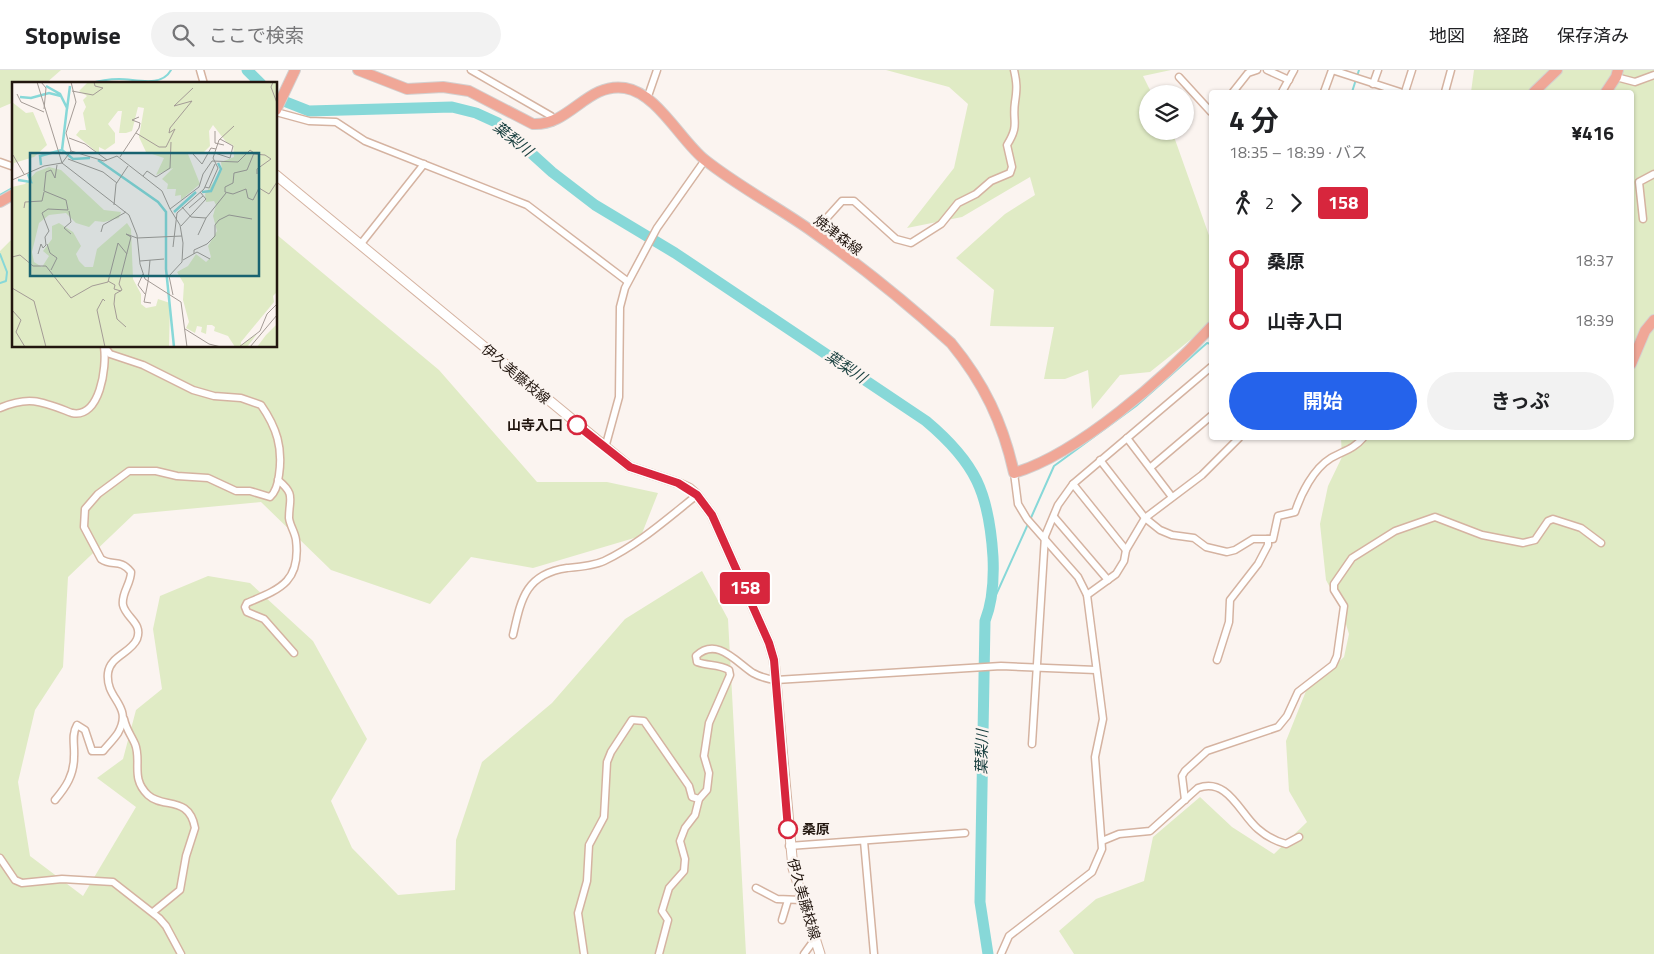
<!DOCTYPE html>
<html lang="ja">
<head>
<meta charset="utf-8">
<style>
  :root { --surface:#fff; --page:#f2f2f2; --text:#202124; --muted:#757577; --line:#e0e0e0; --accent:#2563eb }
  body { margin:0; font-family:"Titillium Web","Noto Sans JP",sans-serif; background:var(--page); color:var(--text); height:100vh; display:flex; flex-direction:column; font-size:19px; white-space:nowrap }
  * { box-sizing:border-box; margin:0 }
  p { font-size:16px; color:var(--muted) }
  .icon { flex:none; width:28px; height:28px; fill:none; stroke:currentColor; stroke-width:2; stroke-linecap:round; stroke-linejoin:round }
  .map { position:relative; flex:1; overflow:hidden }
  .drawer { position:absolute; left:1209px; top:20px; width:425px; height:350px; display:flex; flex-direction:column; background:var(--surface); border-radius:5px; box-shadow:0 1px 4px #0004 }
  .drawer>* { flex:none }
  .badge { padding:0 10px; border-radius:4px; font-size:18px; line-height:32px }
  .controls { position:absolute; left:1139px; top:15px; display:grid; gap:10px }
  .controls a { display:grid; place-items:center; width:55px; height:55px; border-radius:50%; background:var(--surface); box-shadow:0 1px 4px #0004; font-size:25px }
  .map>.badge { position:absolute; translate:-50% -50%; box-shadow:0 0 0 2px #fff }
  .legs { display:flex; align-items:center; gap:8px; height:55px; padding:0 20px; font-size:16px }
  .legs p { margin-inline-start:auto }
  .overview { display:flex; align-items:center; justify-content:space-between; height:85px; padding:0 20px }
  h1 { font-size:28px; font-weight:700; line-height:38px }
  .primary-button { display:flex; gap:10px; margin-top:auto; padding:10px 20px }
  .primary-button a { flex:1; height:58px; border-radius:30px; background:var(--accent); color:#fff; font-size:20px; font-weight:700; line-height:58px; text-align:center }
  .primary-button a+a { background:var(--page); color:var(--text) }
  ul { padding:0 20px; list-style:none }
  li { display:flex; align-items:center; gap:18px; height:60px; font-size:19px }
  li i { display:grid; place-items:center; width:8px; height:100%; margin:0 6px; background:currentColor }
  li i::after { content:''; width:12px; height:12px; margin:-6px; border:4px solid; border-radius:50%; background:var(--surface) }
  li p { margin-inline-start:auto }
  li:first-child i { background:linear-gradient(#0000 50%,currentColor 0) }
  li:last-child i { background:linear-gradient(currentColor 50%,#0000 0) }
  header { display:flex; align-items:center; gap:30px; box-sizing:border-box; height:70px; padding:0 25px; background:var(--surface); border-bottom:1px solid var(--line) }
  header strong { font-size:24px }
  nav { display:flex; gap:28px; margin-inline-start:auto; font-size:18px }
  .search { width:350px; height:45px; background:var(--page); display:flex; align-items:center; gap:12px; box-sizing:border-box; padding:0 18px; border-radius:28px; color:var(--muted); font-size:19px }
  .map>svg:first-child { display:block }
  .green { fill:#e0ebc5 }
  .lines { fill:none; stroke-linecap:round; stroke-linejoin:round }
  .stream { stroke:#87d8d8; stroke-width:2 }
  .river { stroke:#87d8d8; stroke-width:11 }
  .minor-casing { stroke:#d5b3a1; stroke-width:9 }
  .secondary-casing { stroke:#d5b3a1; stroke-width:11 }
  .primary-casing { stroke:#d3d0cf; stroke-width:12 }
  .minor { stroke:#fff; stroke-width:6 }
  .secondary { stroke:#fff; stroke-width:9 }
  .primary { stroke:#f0a797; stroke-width:10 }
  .line-1-casing { stroke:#fff; stroke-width:11 }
  .line-1 { stroke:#d7263d; stroke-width:8 }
  .stop-1-dot { fill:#fff; stroke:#d7263d; stroke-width:2.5 }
  .labels { text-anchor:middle; stroke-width:5; stroke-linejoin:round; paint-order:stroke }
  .street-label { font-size:14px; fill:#22160f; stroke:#fbf4f0 }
  .stop-label { font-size:14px; font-weight:bold; fill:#22160f; stroke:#fbf4f0; text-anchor:end }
  .water-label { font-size:15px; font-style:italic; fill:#163d3d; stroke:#fbf4f0 }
  .inset-river { fill:none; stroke:#87d8d8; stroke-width:2.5 }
  .inset-road { fill:none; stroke:#a49b96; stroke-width:1 }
  .view { fill:#186270; fill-opacity:0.15; stroke:#186270; stroke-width:2.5 }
  .inset-edge { fill:none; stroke:#22160f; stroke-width:2.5 }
</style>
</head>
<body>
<header>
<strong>Stopwise</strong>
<div class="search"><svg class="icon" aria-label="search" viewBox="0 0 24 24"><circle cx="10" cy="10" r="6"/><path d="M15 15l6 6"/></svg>ここで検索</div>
<nav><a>地図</a><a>経路</a><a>保存済み</a></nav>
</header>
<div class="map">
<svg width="1654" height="884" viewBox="0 0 1654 884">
  <rect width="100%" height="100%" fill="#fbf4f0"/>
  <g class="green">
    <polygon points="0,0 61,0 45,14 14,14 14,32 0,38"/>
    <polygon points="886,0 1171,0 1143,6 1152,24 1148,24 1148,61 1172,61 1211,171 1211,248 1204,259 1150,302 1120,305 1092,339 1088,300 1065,309 1044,309 1054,257 990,256 994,220 956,188 1005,144 1035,125 1030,107 962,147 907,158 954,98 968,34 949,17"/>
    <polygon points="1474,0 1654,0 1654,884 1074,884 1059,861 1096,829 1144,811 1153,767 1200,727 1232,757 1274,784 1307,752 1289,721 1286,671 1306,621 1344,587 1349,564 1341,538 1326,510 1320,454 1328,416 1342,387 1341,368 1631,368 1631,22 1471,22"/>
    <polygon points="276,164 439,300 537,412 607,412 658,423 641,466 533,498 471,487 430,534 331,500 261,432 134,444 68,507 63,597 35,640 18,712 30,786 83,826 136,737 97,708 123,689 136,640 162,619 153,559 160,526 208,506 250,513 313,571 367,669 331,731 352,778 398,825 455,820 456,770 482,692 552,633 625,549 702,501 728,549 746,884 0,884 0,181 14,167 14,276 276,276"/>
  </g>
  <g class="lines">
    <g class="stream">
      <path d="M88 14C98 11 109 9 119 9 136 9 161 18 171 0"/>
      <polyline points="1352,22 1359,0"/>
      <polyline points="0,125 14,117"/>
      <polyline points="0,184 7,202 6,211 0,213"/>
      <polyline points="1030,450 1054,396 1136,336 1207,273 1211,274"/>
      <polyline points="991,536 1028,454"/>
    </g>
    <g class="river">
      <polyline points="247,0 261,14"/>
      <path d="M276 28 309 41 452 37 476 43 498 53 552 102 595 135 675 183 926 351C976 393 989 423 993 487 994 509 993 531 985 551L980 832 988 884"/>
    </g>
    <g class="minor-casing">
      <g id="minor">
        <polyline points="200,0 204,14"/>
        <polyline points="471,0 551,46 553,52"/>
        <polyline points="1267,0 1289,10"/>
        <polyline points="1332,0 1400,22"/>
        <polyline points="1179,7 1211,42"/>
        <polyline points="1616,7 1635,12 1654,5"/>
        <polyline points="1373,14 1378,0"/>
        <polyline points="1233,22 1248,3 1257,0"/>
        <polyline points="1282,22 1294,0"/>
        <polyline points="1324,22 1332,0"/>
        <polyline points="1405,22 1412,0"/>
        <polyline points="1445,22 1451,0"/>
        <polyline points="647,29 657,0"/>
        <polyline points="276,42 309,51 336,52 365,71 527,135 627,211"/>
        <polyline points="0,92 14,97"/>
        <polyline points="1643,149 1639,112 1654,104"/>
        <path d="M814 162 842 131H854L896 169 911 173 941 154 958 133 976 124 991 111 1010 103 1012 97 1007 75C1020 54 1012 53 1015 32 1017 19 1017 13 1014 0"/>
        <polyline points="360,175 424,94"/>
        <path d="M0 338C30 325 43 332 72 343 100 349 107 297 104 277"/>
        <polyline points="1127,368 1172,427"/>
        <polyline points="605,378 619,327 620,237 625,218 657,158 705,90"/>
        <path d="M1100 390 1145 448 1160 460 1172 465 1194 468 1206 477 1227 482 1235 480 1253 469H1273L1278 446 1295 442C1301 424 1313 399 1331 388 1343 381 1354 379 1363 368"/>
        <polyline points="1151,397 1211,346"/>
        <path d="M278 410C296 425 289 428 289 448 290 456 295 462 296 470 301 512 280 519 247 533L245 537 247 542 264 549 294 583"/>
        <polyline points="1073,414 1126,480"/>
        <polyline points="1054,447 1108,510"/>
        <polyline points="1087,525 1116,504 1124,491 1126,480 1145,448 1202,405 1239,368"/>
        <path d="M513 565C521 530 525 504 567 498 579 497 593 496 604 491 638 475 668 448 697 425"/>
        <polyline points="1217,590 1229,552 1230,530 1258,494 1268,475 1268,469"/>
        <path d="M124 649C126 659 131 665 135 674 142 691 130 708 148 725 163 739 189 725 195 758L186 786 180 820 153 842"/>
        <polyline points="1032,674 1045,466 1058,435 1073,414 1211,297"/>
        <path d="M55 730C66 717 74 705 74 687 75 676 71 665 77 655L85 660 92 681H103C108 675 114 669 118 663 134 635 105 630 108 603 110 586 131 583 137 569 143 553 126 548 123 535 121 523 131 514 131 502 120 488 112 497 101 489L84 457 85 439 98 424 129 401H156L177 406 208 408 236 421H250L270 427C276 422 278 413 279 405 283 378 277 358 261 335L241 328 214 326 193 320 143 295 110 284 104 276"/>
        <polyline points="1185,730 1182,706 1185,701 1207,681 1278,657 1287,646 1298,622 1333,595 1337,586 1344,536 1334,520 1334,514 1352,488 1395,461 1435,447 1482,465 1523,473 1535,470 1548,451 1553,449 1581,458 1601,473"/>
        <polyline points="864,771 874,884"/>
        <path d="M1102 771 1119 764 1150 761 1198 718C1228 707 1240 744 1258 759 1266 766 1275 771 1286 774L1299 767"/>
        <polyline points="789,776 965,763"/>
        <polyline points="0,788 15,810 22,813 62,809 113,812 159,848 166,856 181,884"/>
        <polyline points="756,818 777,829 801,830"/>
        <polyline points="782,850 788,830"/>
        <polyline points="584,884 578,843 587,811 589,775 604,747 607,692 611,682 632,650 644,651 689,716 692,727 699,729"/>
        <path d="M659 884 668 850 662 841 669 818 684 801 685 789 680 771 685 758 695 745 699 729 707 720 709 703 704 686 709 653 730 605 729 600C719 594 708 596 697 592L696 586C717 566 737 593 753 603 760 607 768 609 776 610L1001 596 1096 600"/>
        <polyline points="804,884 815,869"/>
        <polyline points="1001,884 1009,866 1092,802 1102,779 1095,687 1103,649 1087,525 1078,507 1027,449 1018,434 1014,403"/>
      </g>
    </g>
    <g class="secondary-casing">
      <polyline id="secondary" points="276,105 630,397 678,413 689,418 697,425 712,445 769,573 774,590 793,798 820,884"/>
    </g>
    <g class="primary-casing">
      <g id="primary">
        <path d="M358 0 407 19 443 17 469 21 533 54C570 56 587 12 625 18 657 23 681 71 705 90 739 117 778 137 813 162 861 196 908 234 951 273 984 313 1003 353 1014 403 1078 384 1166 307 1211 257"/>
        <polyline points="1534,22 1557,0"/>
        <polyline points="1606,22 1616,7 1618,0"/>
        <polyline points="276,40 295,0"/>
        <polyline points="0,132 14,124"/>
        <polyline points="1631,294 1645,261 1654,250"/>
      </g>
    </g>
    <use href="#minor" class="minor"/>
    <use href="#secondary" class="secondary"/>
    <use href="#primary" class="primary"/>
  </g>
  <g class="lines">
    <g class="line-1-casing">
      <polyline id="line-1" points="577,355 630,397 678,413 697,425 712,445 769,573 774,590 788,759"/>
    </g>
    <use href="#line-1" class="line-1"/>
  </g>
  <g class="stop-1-dot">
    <circle cx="577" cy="355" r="9"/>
    <circle cx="788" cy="759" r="9"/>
  </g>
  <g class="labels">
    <g class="street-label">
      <text transform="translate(838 165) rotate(37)" y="5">焼津森線</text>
      <text transform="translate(516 304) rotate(40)" y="5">伊久美藤枝線</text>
      <text transform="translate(804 829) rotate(74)" y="5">伊久美藤枝線</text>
    </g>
    <g class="stop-label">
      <text x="563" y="360">山寺入口</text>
      <text x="802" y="764" text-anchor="start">桑原</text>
    </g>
    <g class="water-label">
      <text transform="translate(513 69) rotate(39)" y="5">葉梨川</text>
      <text transform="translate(846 297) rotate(34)" y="5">葉梨川</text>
      <text transform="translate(982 682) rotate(-89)" y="5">葉梨川</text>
    </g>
  </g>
  <g transform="translate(12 12)">
    <rect width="265" height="265" fill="#fbf4f0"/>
    <path d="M76 0H265V210L261 214 262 220 229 260V263L245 252 235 265H223L216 254 202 249 203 245 200 243H195L194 252 189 250 190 245 185 244 183 251 174 246 177 240 171 218 172 202 165 190 176 184 184 172 194 180 199 175 196 164 205 149 201 134 204 123 202 119 194 120 193 112 210 88 209 80 222 75 221 63 215 61 201 43 197 49 198 64 192 70 176 72 188 102 169 118V113L163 114 164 107H155L156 102 150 97 161 86 144 93 152 76 134 70 127 55 132 26 126 25 120 49 114 51H107L110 29H106L96 42 103 51V61L93 68 87 65V72L64 53 68 48H74L71 31 74 25 71 18 75 14 67 9ZM0 20 14 31 21 30 35 63 22 75 2 81 0 92ZM37 85 49 88 92 128 109 130 107 136 92 140 83 139 77 145 64 141 54 131 37 133 27 141 20 170 22 180 30 185 37 174 31 169 40 157V144L47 141 61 150 69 164 64 172 67 179 73 185H81L85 167 115 141 119 147 121 197 129 212V222L134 226 144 224 146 217 158 221 157 265H0V105L13 102 24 90ZM265 242V265H245L254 253Z" fill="#e0ebc5"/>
    <path class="inset-river" d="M34 4 48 12 55 26 50 68 61 77 78 76M8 15 19 16 37 11 49 14M55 27 58 4M86 78 146 120 154 130V187L162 265M29 83 28 74 50 68M6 98 19 100 16 92M190 110 199 109 209 87 206 81M162 130 184 110"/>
    <path class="inset-road" d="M25 0 50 81M29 0 34 6 32 27M59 0 64 20 54 51 59 69M261 0 259 5 265 21M60 9 81 13 91 6 83 4 82 0M5 12 9 20 32 30M203 49V61L212 63M124 51 147 65H154L163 47 157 51 158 46 180 19 162 24 181 6M57 56 73 62 95 78M203 71 218 76 221 64 208 57M181 72 190 82 199 66 204 67M242 72 253 73 259 77 245 87V92M1 73 12 92M108 75 127 46 128 41 120 38 127 35M56 77 91 90 105 101M50 81 117 133 125 153 128 182 133 197 169 220 175 265M131 94 135 89 144 95 158 86 159 60M0 98 32 84 50 81 59 69 92 79 105 74 150 109 158 127 187 105 191 92 200 79 226 80 238 68 242 71 235 88 222 91 221 101 213 105V110L221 112 234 107 236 116 241 118 247 106 257 112 265 100M193 105 197 106 206 86 201 76 207 58 222 44M102 123 104 102 116 84M170 125 179 135 194 136 214 111M12 126 13 120 30 119 32 110M177 126 191 114M158 127 168 143 171 161 170 180 157 194 161 213M57 129 59 140 52 146 59 152M169 144 194 117 188 110M89 150 91 143 114 130M186 153 194 136M35 162 38 171 45 176 39 188M161 165 165 131 192 107 203 82M26 172 29 162 31 166 34 163 33 155 37 149 30 131 36 127 56 128 54 118 32 109 34 90 39 88 43 96 45 83M182 172V168L195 162 203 154V143L207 138 217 133 240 137M0 175 8 173 21 184H34L59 216 80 204 96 200 106 161 115 172M171 178 185 170 198 177M128 179 152 177M131 192 126 203 133 212M96 199 103 203 102 207 109 209M136 200 132 220 139 221M136 200 138 178M0 206 22 219 34 265M0 228 9 238 4 250 13 265M114 245 105 237 102 222 103 212 110 208 107 202 119 155 114 152 125 156 170 154M173 247 197 262 209 265M93 265 85 228 91 217 93 219M227 265 248 249 255 232 265 222M238 265 265 233"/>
    <path class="view" d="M18 71H247V194H18Z"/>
    <rect width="265" height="265" class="inset-edge"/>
  </g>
</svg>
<div class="controls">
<a><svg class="icon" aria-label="layers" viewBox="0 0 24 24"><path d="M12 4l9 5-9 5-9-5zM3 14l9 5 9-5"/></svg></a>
</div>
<b class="badge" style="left:745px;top:518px;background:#d7263d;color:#fff">158</b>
<section class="drawer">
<div class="overview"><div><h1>4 分</h1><p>18:35 – 18:39 · バス</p></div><b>¥416</b></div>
<div class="legs"><svg class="icon" aria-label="walk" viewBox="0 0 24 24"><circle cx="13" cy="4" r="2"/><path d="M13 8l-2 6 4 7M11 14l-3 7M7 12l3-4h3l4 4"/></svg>2<svg class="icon" aria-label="forward" viewBox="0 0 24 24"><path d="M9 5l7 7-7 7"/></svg><b class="badge" style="background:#d7263d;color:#fff">158</b></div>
<ul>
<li><i style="color:#d7263d"></i><b>桑原</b><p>18:37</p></li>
<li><i style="color:#d7263d"></i><b>山寺入口</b><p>18:39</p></li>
</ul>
<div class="primary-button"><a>開始</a><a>きっぷ</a></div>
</section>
</div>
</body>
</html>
